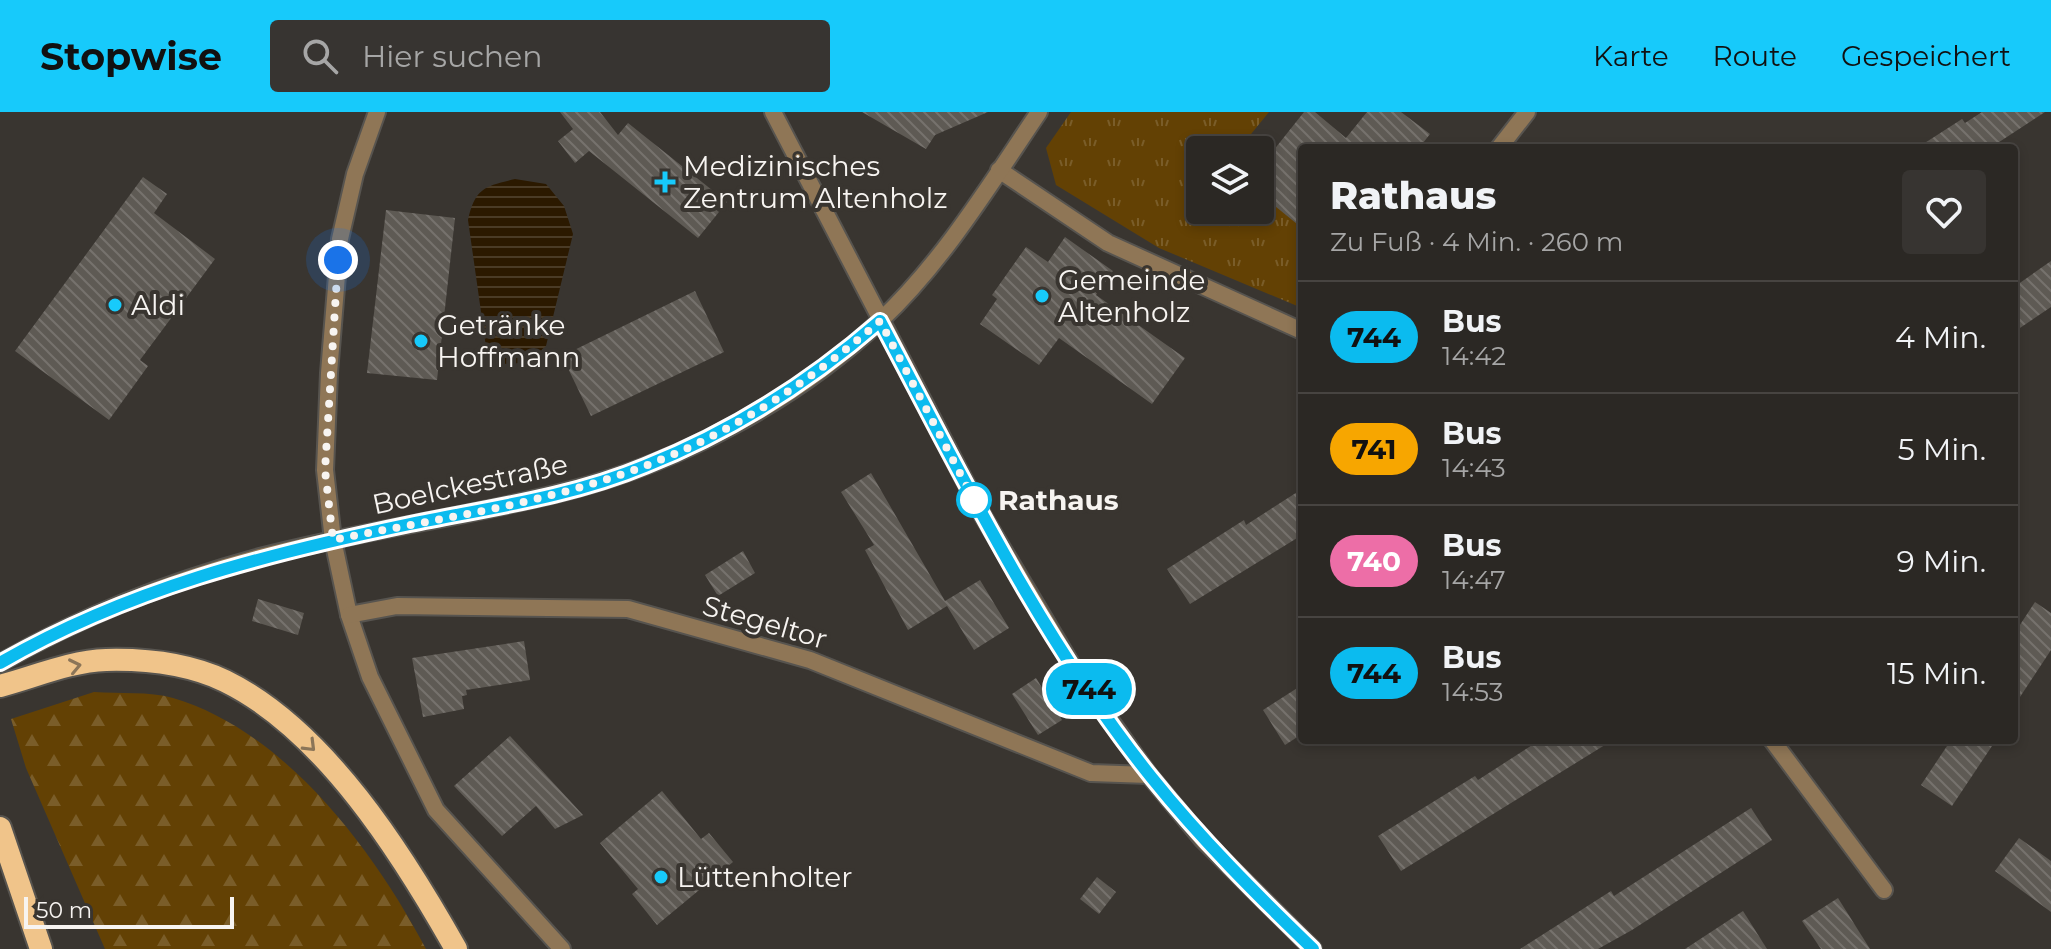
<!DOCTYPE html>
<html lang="de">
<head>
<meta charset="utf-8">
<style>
  :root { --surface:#2b2824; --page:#373431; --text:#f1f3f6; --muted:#a6a6a6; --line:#474441; --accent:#17cafb }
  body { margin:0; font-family:Montserrat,sans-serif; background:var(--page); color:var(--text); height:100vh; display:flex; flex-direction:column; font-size:30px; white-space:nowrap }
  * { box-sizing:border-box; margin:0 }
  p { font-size:26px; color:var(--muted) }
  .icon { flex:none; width:44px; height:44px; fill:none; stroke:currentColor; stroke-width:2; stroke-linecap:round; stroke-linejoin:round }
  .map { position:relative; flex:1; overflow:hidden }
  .drawer { position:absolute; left:1298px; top:32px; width:720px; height:600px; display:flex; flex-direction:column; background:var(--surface); border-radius:8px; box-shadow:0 4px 12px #0003,0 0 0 2px var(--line) }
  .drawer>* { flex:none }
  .badge { padding:0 16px; border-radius:26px; font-size:28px; line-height:52px }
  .buttons { position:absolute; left:1186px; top:24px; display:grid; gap:16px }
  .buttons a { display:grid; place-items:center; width:88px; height:88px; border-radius:8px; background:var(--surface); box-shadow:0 4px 12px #0003,0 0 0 2px var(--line); font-size:40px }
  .scale { position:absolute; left:24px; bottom:20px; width:210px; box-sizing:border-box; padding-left:8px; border:4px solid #f7f4f1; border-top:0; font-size:22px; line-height:28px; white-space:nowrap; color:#f7f4f1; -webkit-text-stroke:6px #393530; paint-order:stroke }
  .you { position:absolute; width:40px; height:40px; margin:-20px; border:6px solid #fff; border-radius:50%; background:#1a73e8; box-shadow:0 0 0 12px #1a73e833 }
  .map>.badge { position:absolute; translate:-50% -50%; box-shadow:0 0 0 4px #fff }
  .round { display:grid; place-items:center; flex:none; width:84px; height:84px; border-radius:8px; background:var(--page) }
  .head { display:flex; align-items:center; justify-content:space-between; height:136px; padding:0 32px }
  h1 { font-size:38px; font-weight:800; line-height:60px }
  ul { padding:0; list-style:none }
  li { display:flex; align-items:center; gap:24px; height:112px; padding:0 32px; border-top:2px solid var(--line) }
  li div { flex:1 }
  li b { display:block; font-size:30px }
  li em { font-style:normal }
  li .badge { min-width:88px; font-weight:700; text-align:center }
  header { display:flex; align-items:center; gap:48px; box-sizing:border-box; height:112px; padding:0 40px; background:var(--accent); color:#111 }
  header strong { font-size:38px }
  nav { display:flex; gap:44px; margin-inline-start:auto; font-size:28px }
  .search { width:560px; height:72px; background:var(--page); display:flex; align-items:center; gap:20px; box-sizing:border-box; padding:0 28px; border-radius:8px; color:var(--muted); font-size:30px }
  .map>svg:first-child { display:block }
  .forest { fill:url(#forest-firs) }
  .park { fill:url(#park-tufts) }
  .water { fill:url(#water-rules) }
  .building { fill:url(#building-back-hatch) }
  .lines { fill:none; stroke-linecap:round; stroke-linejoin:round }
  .minor-casing { stroke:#57544f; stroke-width:20 }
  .trunk-casing { stroke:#57544f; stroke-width:26 }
  .minor { stroke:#8f7656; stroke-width:16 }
  .trunk { stroke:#f0c48a; stroke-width:22 }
  .oneway { stroke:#8b7558 }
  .line-casing { stroke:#fff; stroke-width:18 }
  .line { stroke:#0bbbef; stroke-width:12 }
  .walk { stroke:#f7f4f1; stroke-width:8; stroke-dasharray:0 14.4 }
  .poi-dot { fill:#17cafb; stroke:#393530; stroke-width:3 }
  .stop-dot { fill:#fff; stroke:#0bbbef; stroke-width:4 }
  .labels { text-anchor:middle; stroke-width:8; stroke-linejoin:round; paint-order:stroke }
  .poi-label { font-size:28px; fill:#f7f4f1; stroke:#393530; text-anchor:start }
  .street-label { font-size:28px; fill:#f7f4f1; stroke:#393530 }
  .stop-label { font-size:28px; font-weight:bold; fill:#f7f4f1; stroke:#393530; text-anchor:start }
</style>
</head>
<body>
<header>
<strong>Stopwise</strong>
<div class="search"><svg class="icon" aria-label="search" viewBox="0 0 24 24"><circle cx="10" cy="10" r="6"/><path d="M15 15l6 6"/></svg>Hier suchen</div>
<nav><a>Karte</a><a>Route</a><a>Gespeichert</a></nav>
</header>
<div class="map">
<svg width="2051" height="837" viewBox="0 0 2051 837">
  <defs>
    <pattern id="forest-firs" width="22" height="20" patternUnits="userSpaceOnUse" patternTransform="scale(2)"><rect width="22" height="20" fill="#634104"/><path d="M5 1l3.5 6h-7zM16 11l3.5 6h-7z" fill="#7a5d29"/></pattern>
    <pattern id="park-tufts" width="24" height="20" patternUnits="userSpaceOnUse" patternTransform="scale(2)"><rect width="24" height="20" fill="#634104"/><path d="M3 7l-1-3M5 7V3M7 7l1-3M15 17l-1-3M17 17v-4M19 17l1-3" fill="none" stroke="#7a5d29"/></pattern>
    <pattern id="water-rules" width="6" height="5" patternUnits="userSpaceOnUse" patternTransform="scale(2)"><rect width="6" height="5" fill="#2b1900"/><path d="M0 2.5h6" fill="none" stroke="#4a3b26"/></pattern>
    <pattern id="building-back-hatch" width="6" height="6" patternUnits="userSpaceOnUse" patternTransform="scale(2)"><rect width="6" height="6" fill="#5e5a54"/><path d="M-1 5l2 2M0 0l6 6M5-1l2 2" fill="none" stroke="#76726d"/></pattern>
  </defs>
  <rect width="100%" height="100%" fill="#393530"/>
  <path class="forest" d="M94 580C119 582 149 579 173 586 285 619 374 738 426 837H105L26 656 11 607Z"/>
  <polygon class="park" points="1071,0 1269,0 1238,38 1200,38 1200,98 1260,98 1260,81 1302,113 1302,196 1159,136 1056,73 1046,36"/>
  <path class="water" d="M515 67 546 72 564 94 573 122 546 234C530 250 506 261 487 242L468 108C475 76 485 74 515 67Z"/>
  <g class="building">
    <polygon points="560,0 600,0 618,23 628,11 727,90 698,126 589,39 575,51 558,29 573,17"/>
    <polygon points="862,0 988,0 935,23 926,37"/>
    <polygon points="1304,0 1315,0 1346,26 1367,0 1401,0 1430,22 1419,36 1302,36 1302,116 1260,82 1260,28 1273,39"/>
    <polygon points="1982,0 2045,0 1990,36 1917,36 1962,7 1965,11"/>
    <polygon points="143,65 167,82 154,101 215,147 140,248 148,254 109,308 15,239"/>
    <polygon points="386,98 455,106 437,268 367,261"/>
    <polygon points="1065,125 1113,159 1096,183 1185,246 1152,292 1059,226 1039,253 980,212 997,187 992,183 1026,135 1048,150"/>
    <polygon points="2051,149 2051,195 2014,220 2014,175"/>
    <polygon points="695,179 724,240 591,304 562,244"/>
    <polygon points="871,361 945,489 980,468 1009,516 974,538 947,494 908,518 865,438 874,433 841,380"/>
    <polygon points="1302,377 1302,423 1190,492 1167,457 1244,408 1246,413"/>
    <polygon points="743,439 755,461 718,484 705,463"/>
    <polygon points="258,487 304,501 298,523 252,509"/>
    <polygon points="2035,490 2051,501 2051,538 2014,594 2014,522"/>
    <polygon points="524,529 530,568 466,578 467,583 462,584 464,597 423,605 412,546"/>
    <polygon points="1036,566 1062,608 1038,623 1012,582"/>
    <polygon points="1302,573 1302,622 1285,633 1263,598"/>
    <polygon points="510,624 583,703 555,717 536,694 502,724 454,674"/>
    <polygon points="1540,628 1613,628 1401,759 1378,724 1475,664 1478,668"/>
    <polygon points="1951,628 1996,628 1952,694 1921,673"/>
    <polygon points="662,679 701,727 709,721 733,750 657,813 632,782 638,777 600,731"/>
    <polygon points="1751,696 1772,728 1632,818 1598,837 1520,837 1611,779 1614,784"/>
    <polygon points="2019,726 2051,749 2051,800 1995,759"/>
    <polygon points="1097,765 1116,780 1099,802 1080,787"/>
    <polygon points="1838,786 1870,837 1821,837 1802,809"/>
    <polygon points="1743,799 1767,837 1685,837"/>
  </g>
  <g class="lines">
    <g class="minor-casing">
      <g id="minor">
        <polyline points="377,0 355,62 340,127 329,261 325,358 333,428 349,503 370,565 436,698 562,837"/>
        <polyline points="773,0 983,404 1076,560 1149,663 1203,728 1313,837"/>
        <polyline points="1499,36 1527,0"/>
        <polyline points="999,58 1108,131 1302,219"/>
        <polyline points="349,503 397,494 628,497 810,548 1091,661 1149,663"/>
        <path d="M0 551C83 503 168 470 260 445 362 418 469 405 571 378 682 349 796 288 880 209 943 150 991 71 1039 0"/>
        <polyline points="1772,628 1884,778"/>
      </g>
    </g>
    <g class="trunk-casing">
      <g id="trunk">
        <path d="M0 574C34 565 71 549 106 548 145 547 189 552 225 569 325 618 403 743 456 837"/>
        <polyline points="0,716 41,837"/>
      </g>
    </g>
    <use href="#minor" class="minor"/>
    <use href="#trunk" class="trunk"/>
  </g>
  <defs><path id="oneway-chevron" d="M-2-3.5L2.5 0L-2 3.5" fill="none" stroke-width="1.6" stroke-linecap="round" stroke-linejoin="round" transform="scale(2)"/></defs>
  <g class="oneway">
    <use href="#oneway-chevron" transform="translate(75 554) rotate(-12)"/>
    <use href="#oneway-chevron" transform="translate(310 634) rotate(45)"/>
  </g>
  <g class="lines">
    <g class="line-casing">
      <path id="line" d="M0 551C128 477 266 442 410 412 488 396 571 385 645 354 731 320 811 269 880 209 962 364 1041 528 1152 666 1201 727 1256 782 1313 837"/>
    </g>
    <use href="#line" class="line"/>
    <path class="walk" d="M338 148 325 358 333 428C436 407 544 392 642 355 729 323 811 269 880 209L974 388"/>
  </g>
  <g class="poi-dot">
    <path d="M661 58h8v8h8v8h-8v8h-8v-8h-8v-8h8z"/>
    <circle cx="1042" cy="184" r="8"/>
    <circle cx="115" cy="193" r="8"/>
    <circle cx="421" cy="229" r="8"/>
    <circle cx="661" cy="765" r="8"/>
  </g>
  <circle class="stop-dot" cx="974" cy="388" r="16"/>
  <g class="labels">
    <g class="poi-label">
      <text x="683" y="64">Medizinisches<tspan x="683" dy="32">Zentrum Altenholz</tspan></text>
      <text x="1058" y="178">Gemeinde<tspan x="1058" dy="32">Altenholz</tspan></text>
      <text x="131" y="203">Aldi</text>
      <text x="437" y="223">Getränke<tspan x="437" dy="32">Hoffmann</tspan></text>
      <text x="677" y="775">Lüttenholter</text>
    </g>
    <g class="street-label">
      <text transform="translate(470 372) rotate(-12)" y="10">Boelckestraße</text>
      <text transform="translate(765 510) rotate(16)" y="10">Stegeltor</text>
    </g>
    <g class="stop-label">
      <text x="998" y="398">Rathaus</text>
    </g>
  </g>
</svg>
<div class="buttons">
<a><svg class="icon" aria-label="layers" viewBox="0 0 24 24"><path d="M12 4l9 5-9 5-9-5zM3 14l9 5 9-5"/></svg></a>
</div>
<div class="scale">50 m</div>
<div class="you" style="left:338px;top:148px"></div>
<b class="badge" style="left:1089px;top:577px;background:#0bbbef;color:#111">744</b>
<section class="drawer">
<div class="head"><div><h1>Rathaus</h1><p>Zu Fuß · 4 Min. · 260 m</p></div><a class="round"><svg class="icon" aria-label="heart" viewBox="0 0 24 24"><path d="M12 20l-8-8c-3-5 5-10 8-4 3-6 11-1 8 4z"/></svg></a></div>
<ul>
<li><span class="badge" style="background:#0bbbef;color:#111">744</span><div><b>Bus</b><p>14:42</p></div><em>4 Min.</em></li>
<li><span class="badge" style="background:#f7a600;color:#111">741</span><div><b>Bus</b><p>14:43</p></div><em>5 Min.</em></li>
<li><span class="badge" style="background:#ed6ea7;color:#fff">740</span><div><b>Bus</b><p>14:47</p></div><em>9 Min.</em></li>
<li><span class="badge" style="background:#0bbbef;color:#111">744</span><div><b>Bus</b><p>14:53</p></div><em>15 Min.</em></li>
</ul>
</section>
</div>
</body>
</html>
